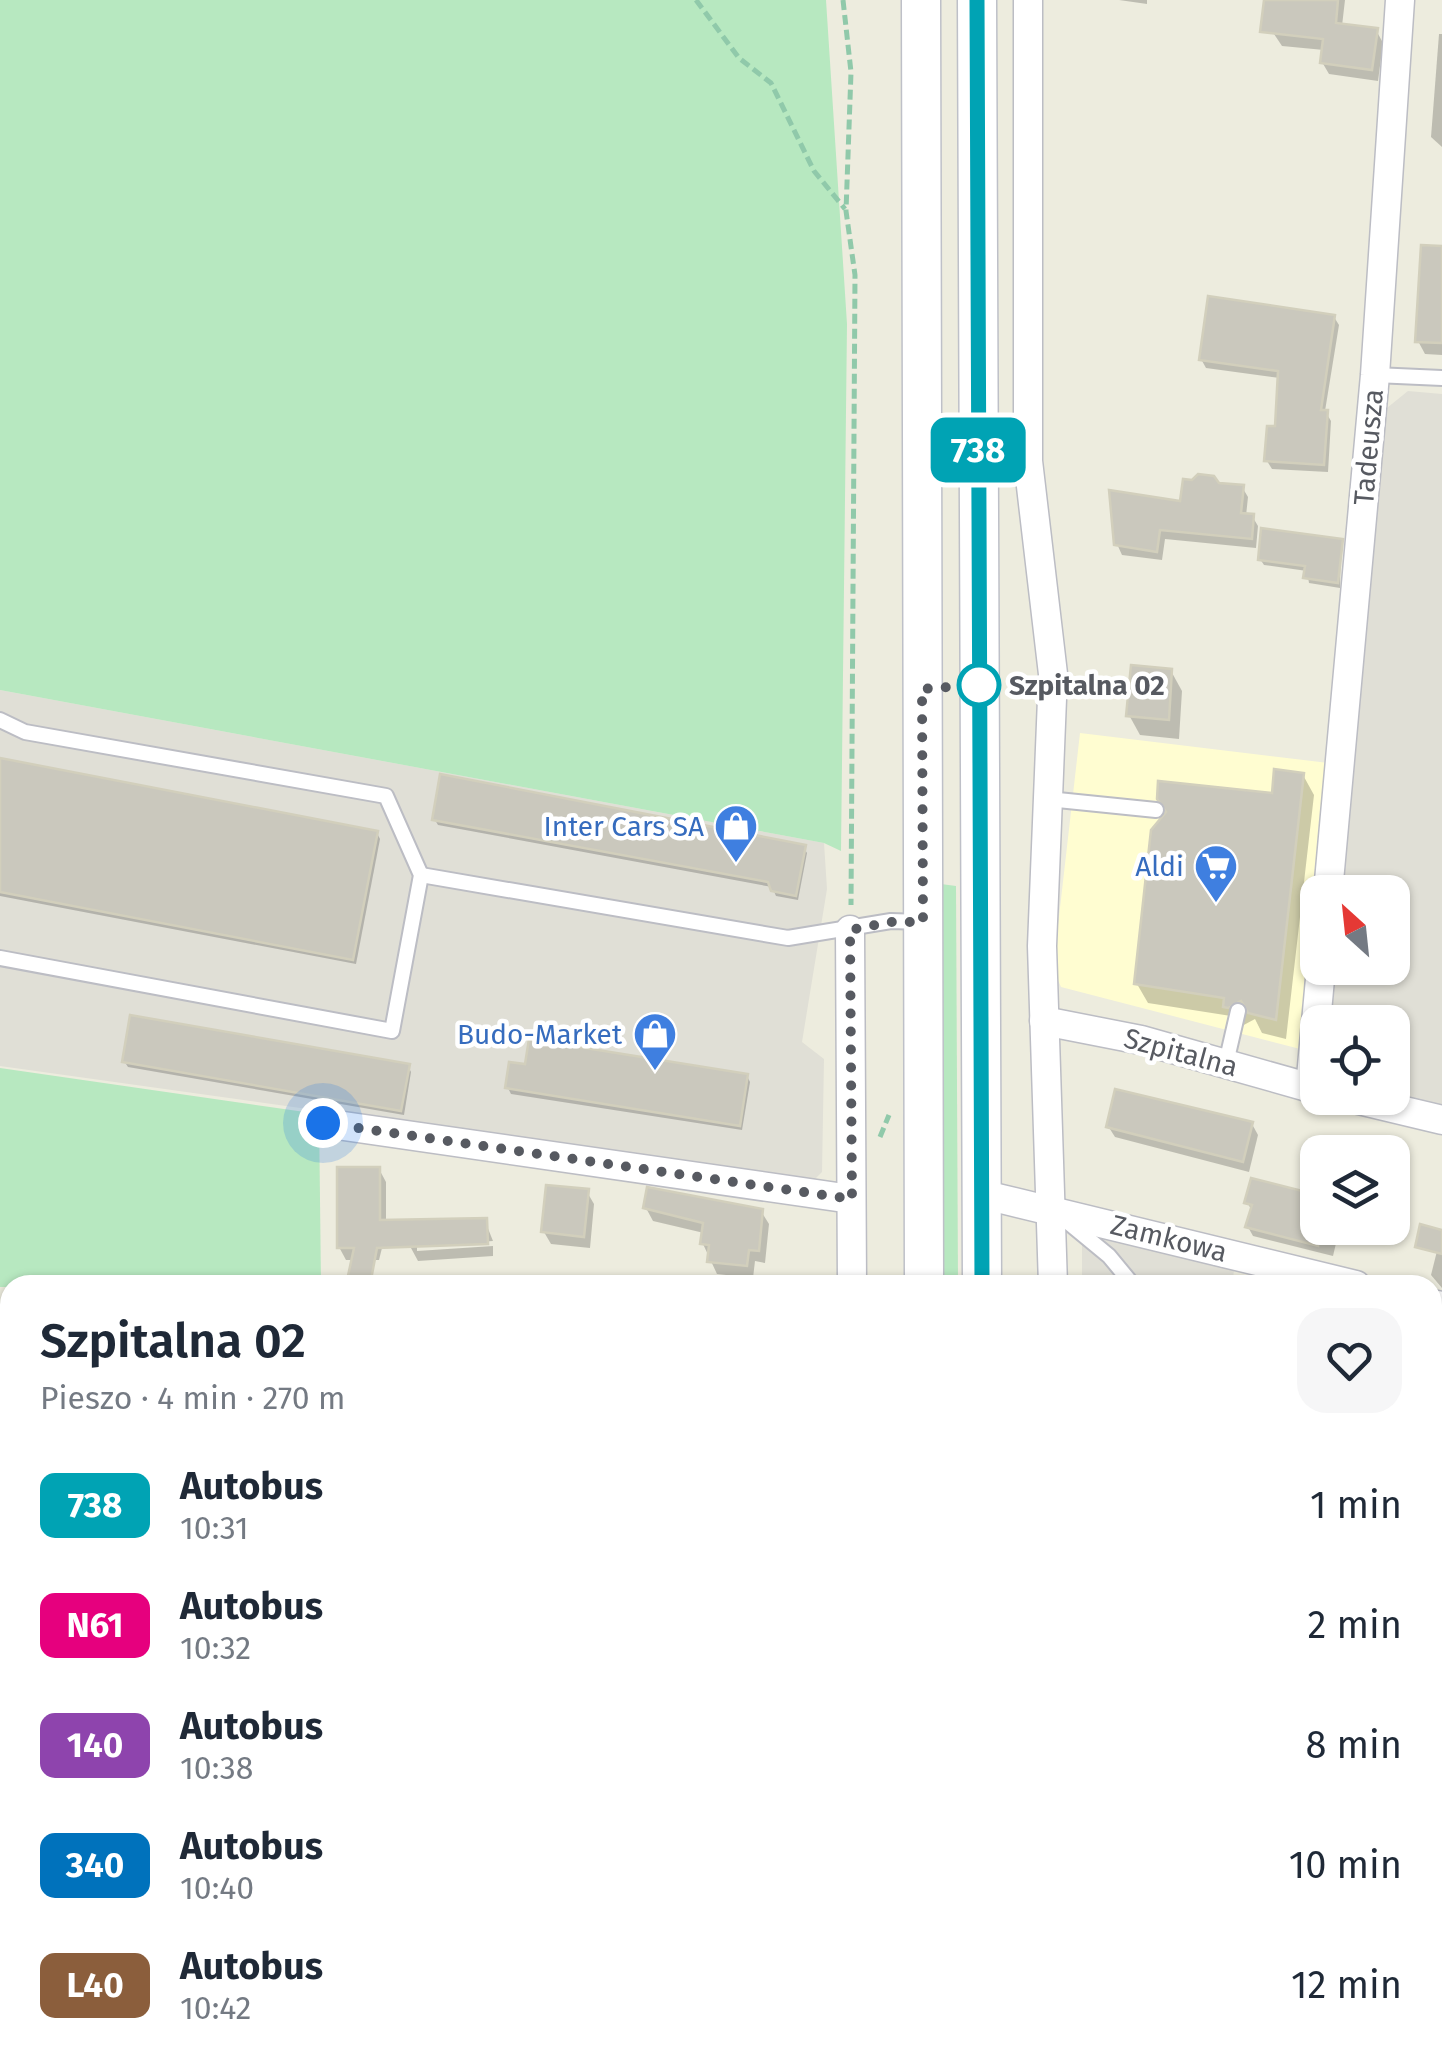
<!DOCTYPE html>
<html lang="pl">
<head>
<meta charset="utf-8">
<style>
  :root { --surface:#fff; --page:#f6f6f7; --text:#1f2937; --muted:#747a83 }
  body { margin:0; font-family:"Fira Sans",sans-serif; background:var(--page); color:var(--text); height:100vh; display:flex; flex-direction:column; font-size:38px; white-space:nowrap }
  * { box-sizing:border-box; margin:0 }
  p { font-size:32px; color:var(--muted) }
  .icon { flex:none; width:55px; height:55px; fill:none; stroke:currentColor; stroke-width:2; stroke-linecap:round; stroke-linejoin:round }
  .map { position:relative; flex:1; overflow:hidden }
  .sheet { position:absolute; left:0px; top:1275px; width:1442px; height:792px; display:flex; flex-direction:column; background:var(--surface); border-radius:30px 30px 0 0; box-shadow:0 2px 8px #0004 }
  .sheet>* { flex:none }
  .badge { padding:0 20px; border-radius:15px; font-size:35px; line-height:65px }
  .needle { width:65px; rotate:333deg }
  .tools { position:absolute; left:1300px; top:875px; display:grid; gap:20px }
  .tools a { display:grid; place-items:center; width:110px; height:110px; border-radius:20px; background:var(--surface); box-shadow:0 2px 8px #0004; font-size:50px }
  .you { position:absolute; width:50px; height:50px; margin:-25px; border:8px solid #fff; border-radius:50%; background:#1a73e8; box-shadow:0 0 0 15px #1a73e833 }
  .map>.badge { position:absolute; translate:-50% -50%; box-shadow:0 0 0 5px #fff }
  .round { display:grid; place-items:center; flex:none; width:105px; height:105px; border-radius:30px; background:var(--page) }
  .overview { display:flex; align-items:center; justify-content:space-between; height:170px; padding:0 40px }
  h1 { font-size:48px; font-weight:600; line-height:75px }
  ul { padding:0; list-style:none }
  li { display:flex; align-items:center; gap:30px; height:120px; padding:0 40px }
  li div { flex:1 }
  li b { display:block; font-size:38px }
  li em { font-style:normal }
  li .badge { min-width:110px; font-weight:700; text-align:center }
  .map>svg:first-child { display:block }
  .commercial { fill:#fffdd1 }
  .industrial { fill:#e0dfd6 }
  .green { fill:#b7e8c0 }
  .shadow { fill:#0003 }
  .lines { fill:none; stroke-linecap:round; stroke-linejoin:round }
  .stream { stroke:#9cc1ff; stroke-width:9 }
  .building { fill:#cac8bd; stroke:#d2cfbc; stroke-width:2.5 }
  .service-casing { stroke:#bcbdc4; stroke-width:18 }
  .minor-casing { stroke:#bcbdc4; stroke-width:31 }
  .secondary-casing { stroke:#bec0c8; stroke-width:41 }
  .path { stroke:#90c9aa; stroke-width:5; stroke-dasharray:10 5; stroke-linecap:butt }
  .service { stroke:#fff; stroke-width:14 }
  .minor { stroke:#fff; stroke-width:28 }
  .secondary { stroke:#fff; stroke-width:38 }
  .line-casing { stroke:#fff; stroke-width:22 }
  .line { stroke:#00a3b4; stroke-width:15 }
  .walk { stroke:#575a61; stroke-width:10; stroke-dasharray:0 18 }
  .stop-dot { fill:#fff; stroke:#00a3b4; stroke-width:5 }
  .labels { text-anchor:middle; stroke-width:9; stroke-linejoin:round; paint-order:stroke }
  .street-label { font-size:28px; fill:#575a61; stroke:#fff }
  .stop-label { font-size:28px; font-weight:bold; fill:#575a61; stroke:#fff; text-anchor:start }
  .shop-label { font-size:28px; fill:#366cbe; stroke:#fff; text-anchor:end }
</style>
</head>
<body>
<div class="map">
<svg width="1442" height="2067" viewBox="0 0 1442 2067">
  <rect width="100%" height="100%" fill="#edecde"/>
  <g class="commercial">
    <polygon points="1080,733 1337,764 1318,892 1317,956 1308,1051 1061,987 1053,969"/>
    <polygon points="1432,1553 1442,1556 1442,1664 1433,1661"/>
  </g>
  <g class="industrial">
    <polygon points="1408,391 1442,394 1442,1120 1392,1098 1392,1022 1318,1022 1323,968 1392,968 1392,892 1331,892 1382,412"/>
    <polygon points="0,690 824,843 827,889 802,1042 824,1059 822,1172 814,1180 0,1066"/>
    <polygon points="1082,1225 1235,1263 1232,1285 1082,1285"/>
    <polygon points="1432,1947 1442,1949 1442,2031 1433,2028"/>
    <polygon points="1086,2058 1432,2058 1442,2059 1442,2067 1086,2067"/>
  </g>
  <g class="green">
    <polygon points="0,0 826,0 847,324 841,851 824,843 0,690"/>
    <polygon points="941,884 956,886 958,1285 942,1285"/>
    <polygon points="0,1068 319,1114 321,1285 0,1287"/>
    <polygon points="1433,1705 1442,1707 1442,1949 1432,1947"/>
    <polygon points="203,2058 281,2058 276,2067 221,2067"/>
    <polygon points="471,2058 830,2058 831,2067 466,2067"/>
  </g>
  <g class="shadow">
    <polygon points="1119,0 1147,0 1147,4"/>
    <polygon points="1277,0 1345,0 1342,26 1376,30 1383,43 1378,81 1329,74 1322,62 1324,50 1282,46 1274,34"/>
    <polygon points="1439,34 1442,34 1442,147 1431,137"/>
    <polygon points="1442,249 1442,355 1425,354 1418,341"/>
    <polygon points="1334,317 1339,325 1325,411 1331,421 1328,472 1272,469 1267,461 1278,428 1280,378 1206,368 1201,359"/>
    <polygon points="1217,485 1242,487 1248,497 1246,516 1252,516 1258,526 1256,548 1165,539 1162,560 1122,555 1117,544"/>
    <polygon points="1341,541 1340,588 1309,583 1307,571 1264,565 1260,559"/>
    <polygon points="1171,671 1182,691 1179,739 1140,735 1129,715"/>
    <polygon points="0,761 377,833 380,839 356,964 0,896"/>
    <polygon points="1303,775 1314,795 1286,1039 1262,1033 1255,1019 1240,1027 1231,1016 1148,1003 1137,984 1274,796"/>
    <polygon points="435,820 804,848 807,853 798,900 776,896 772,887 438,825"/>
    <polygon points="124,1061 408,1066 411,1072 404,1115 128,1067"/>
    <polygon points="527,1067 747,1076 750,1082 742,1130 511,1094 508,1088"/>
    <polygon points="1252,1124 1258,1135 1249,1172 1115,1137 1108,1126"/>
    <polygon points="379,1169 386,1182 386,1232 379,1260 346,1260 339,1247"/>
    <polygon points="587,1192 594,1204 590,1248 551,1244 544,1232"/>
    <polygon points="1247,1202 1318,1228 1334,1228 1338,1235 1333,1256 1253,1236 1248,1227 1252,1211"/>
    <polygon points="646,1208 761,1211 769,1224 765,1263 755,1261 753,1278 717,1274 703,1244 704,1233 653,1221"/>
    <polygon points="485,1221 493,1241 417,1246 417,1251 493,1246 493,1256 418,1261 411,1248 415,1224"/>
    <polygon points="1440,1239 1442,1240 1442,1288 1431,1275"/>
    <polygon points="0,1381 10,1384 10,1452 0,1449"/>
    <polygon points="0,1537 10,1540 10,1639 0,1637"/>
    <polygon points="1432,1572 1442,1587 1432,1639"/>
    <polygon points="0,1702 10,1710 0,1717"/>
    <polygon points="21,2058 76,2058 80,2065 10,2067"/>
  </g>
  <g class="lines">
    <polyline class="stream" points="879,2058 879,2067"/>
  </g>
  <g class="building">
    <polygon points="1264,0 1338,0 1336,23 1378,28 1372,70 1320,63 1323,39 1260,32"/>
    <polygon points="1421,245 1442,246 1442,343 1415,342"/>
    <polygon points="1208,296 1335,315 1321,410 1328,410 1324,465 1264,461 1267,426 1275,426 1278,371 1199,360"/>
    <polygon points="1198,474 1214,476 1219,483 1244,485 1241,513 1254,514 1252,539 1160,530 1157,552 1114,545 1109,490 1180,501 1183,479 1192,480"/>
    <polygon points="1261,528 1343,539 1338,583 1303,578 1305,566 1258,560"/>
    <polygon points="1131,665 1172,669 1169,720 1126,716"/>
    <polygon points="0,758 378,831 353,960 0,892"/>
    <polygon points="1274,769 1304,773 1276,1020 1248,1013 1241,1001 1228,1008 1223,1007 1224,998 1134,984 1151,830 1166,812 1157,799 1158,781 1272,793"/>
    <polygon points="440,774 806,845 796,896 771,891 768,882 432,820"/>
    <polygon points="130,1015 410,1064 401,1111 122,1062"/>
    <polygon points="529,1039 748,1074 740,1126 505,1088 509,1062 525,1064"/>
    <polygon points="1115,1089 1253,1122 1243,1162 1106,1127"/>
    <polygon points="337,1167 380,1167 380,1220 487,1218 488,1244 377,1248 370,1285 346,1285 354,1248 337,1248"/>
    <polygon points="1251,1178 1318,1195 1318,1246 1245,1227 1252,1205 1244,1203"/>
    <polygon points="546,1185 589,1189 584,1237 541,1232"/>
    <polygon points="647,1187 763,1209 759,1251 749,1250 747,1266 707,1262 709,1245 700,1244 703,1223 643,1208"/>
    <polygon points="1420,1224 1442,1230 1442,1254 1415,1247"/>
  </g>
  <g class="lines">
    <g class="service-casing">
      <g id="service">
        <polyline points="1375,375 1442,378"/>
        <polyline points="0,720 25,732 386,796 421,875 392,1031 0,958"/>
        <polyline points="1048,799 1156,810"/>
        <polyline points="421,875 788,938 891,921 922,922"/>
        <polyline points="1226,1063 1238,1011"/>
        <polyline points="1069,1223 1109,1256 1133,1285"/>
        <polyline points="1155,1285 1180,1285"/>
        <polyline points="0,2031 10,2022"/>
        <polyline points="1062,2058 1062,2067"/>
        <polyline points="296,2067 301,2058"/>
      </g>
    </g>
    <g class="minor-casing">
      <g id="minor">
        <polyline points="1028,0 1028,461 1053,674 1042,946 1053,1285"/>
        <polyline points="1328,892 1375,375 1400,0"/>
        <polyline points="850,930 852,1285"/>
        <polyline points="1044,1021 1141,1040 1318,1090"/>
        <polyline points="1310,1088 1321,968"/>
        <polyline points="1350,1098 1442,1120"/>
        <polyline points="323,1123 851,1199"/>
        <polyline points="981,1194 1356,1285"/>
        <polyline points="1432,1304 1442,1306"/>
        <polyline points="0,1497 10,1501"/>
        <polyline points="1432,1675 1442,1677"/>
        <polyline points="0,1871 10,1876"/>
        <polyline points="1432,2046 1442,2048"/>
        <polyline points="359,2058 378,2067"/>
        <polyline points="857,2058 857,2067"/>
      </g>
    </g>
    <g class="secondary-casing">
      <g id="secondary">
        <polyline points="921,0 924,1285"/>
        <polyline points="977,0 982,1285"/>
        <polyline points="919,2067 919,2058"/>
        <polyline points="985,2067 985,2058"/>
      </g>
    </g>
    <g class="path">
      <polyline points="696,0 739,58 771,83 814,171 845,209"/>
      <polyline points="843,0 851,72 846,211 855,275 851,905"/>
      <polyline points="880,1137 889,1115"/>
    </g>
    <use href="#service" class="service"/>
    <use href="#minor" class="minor"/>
    <use href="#secondary" class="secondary"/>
  </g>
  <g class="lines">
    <g class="line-casing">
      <polyline id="line" points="977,0 982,1285"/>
    </g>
    <use href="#line" class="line"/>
    <polyline class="walk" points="323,1123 852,1199 850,930 891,922 923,922 922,689 979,685"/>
  </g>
  <defs>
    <g id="shop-pin" transform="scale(2.25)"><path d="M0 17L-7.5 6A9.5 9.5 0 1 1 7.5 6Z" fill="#3f7fe0" stroke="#fff"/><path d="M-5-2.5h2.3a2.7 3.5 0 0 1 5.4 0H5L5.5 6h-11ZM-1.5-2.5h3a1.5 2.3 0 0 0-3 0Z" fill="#fff"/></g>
    <g id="supermarket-pin" transform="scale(2.25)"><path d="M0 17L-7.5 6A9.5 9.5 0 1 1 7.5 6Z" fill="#3f7fe0" stroke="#fff"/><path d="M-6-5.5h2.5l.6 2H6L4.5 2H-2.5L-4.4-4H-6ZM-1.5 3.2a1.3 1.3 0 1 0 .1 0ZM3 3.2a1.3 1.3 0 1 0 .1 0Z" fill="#fff"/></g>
  </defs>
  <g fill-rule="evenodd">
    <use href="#shop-pin" x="736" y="826"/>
    <use href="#supermarket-pin" x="1216" y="866"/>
    <use href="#shop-pin" x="655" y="1034"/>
  </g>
  <circle class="stop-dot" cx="979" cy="685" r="20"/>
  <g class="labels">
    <g class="street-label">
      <text transform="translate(1368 447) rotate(-85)" y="10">Tadeusza</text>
      <text transform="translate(1181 1052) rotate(15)" y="10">Szpitalna</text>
      <text transform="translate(1169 1238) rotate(14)" y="10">Zamkowa</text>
    </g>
    <g class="stop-label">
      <text x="1009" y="695">Szpitalna 02</text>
    </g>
    <g class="shop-label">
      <text x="704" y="836">Inter Cars SA</text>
      <text x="1184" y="876">Aldi</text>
      <text x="622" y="1044">Budo-Market</text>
    </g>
  </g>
</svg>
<div class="tools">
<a><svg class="needle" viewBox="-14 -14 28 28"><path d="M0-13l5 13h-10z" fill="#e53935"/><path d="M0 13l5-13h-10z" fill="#747a83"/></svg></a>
<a><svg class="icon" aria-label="locate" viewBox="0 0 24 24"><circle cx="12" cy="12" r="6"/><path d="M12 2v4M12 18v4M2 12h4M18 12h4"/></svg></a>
<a><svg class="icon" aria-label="layers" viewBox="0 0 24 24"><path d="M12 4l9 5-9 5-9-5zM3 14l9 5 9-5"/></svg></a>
</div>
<div class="you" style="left:323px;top:1123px"></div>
<b class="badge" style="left:978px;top:450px;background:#00a3b4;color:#fff">738</b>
<section class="sheet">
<div class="overview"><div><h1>Szpitalna 02</h1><p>Pieszo · 4 min · 270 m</p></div><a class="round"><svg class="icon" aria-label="heart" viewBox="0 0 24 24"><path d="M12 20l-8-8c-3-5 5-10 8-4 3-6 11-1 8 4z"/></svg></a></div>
<ul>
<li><span class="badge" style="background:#00a3b4;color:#fff">738</span><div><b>Autobus</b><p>10:31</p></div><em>1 min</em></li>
<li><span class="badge" style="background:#e6007e;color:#fff">N61</span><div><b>Autobus</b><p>10:32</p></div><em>2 min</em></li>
<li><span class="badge" style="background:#8e44ad;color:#fff">140</span><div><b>Autobus</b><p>10:38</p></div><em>8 min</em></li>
<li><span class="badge" style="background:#0072bc;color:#fff">340</span><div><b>Autobus</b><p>10:40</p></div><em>10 min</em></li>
<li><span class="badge" style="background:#8b5e3c;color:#fff">L40</span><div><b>Autobus</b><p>10:42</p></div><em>12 min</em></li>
</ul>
</section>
</div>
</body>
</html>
